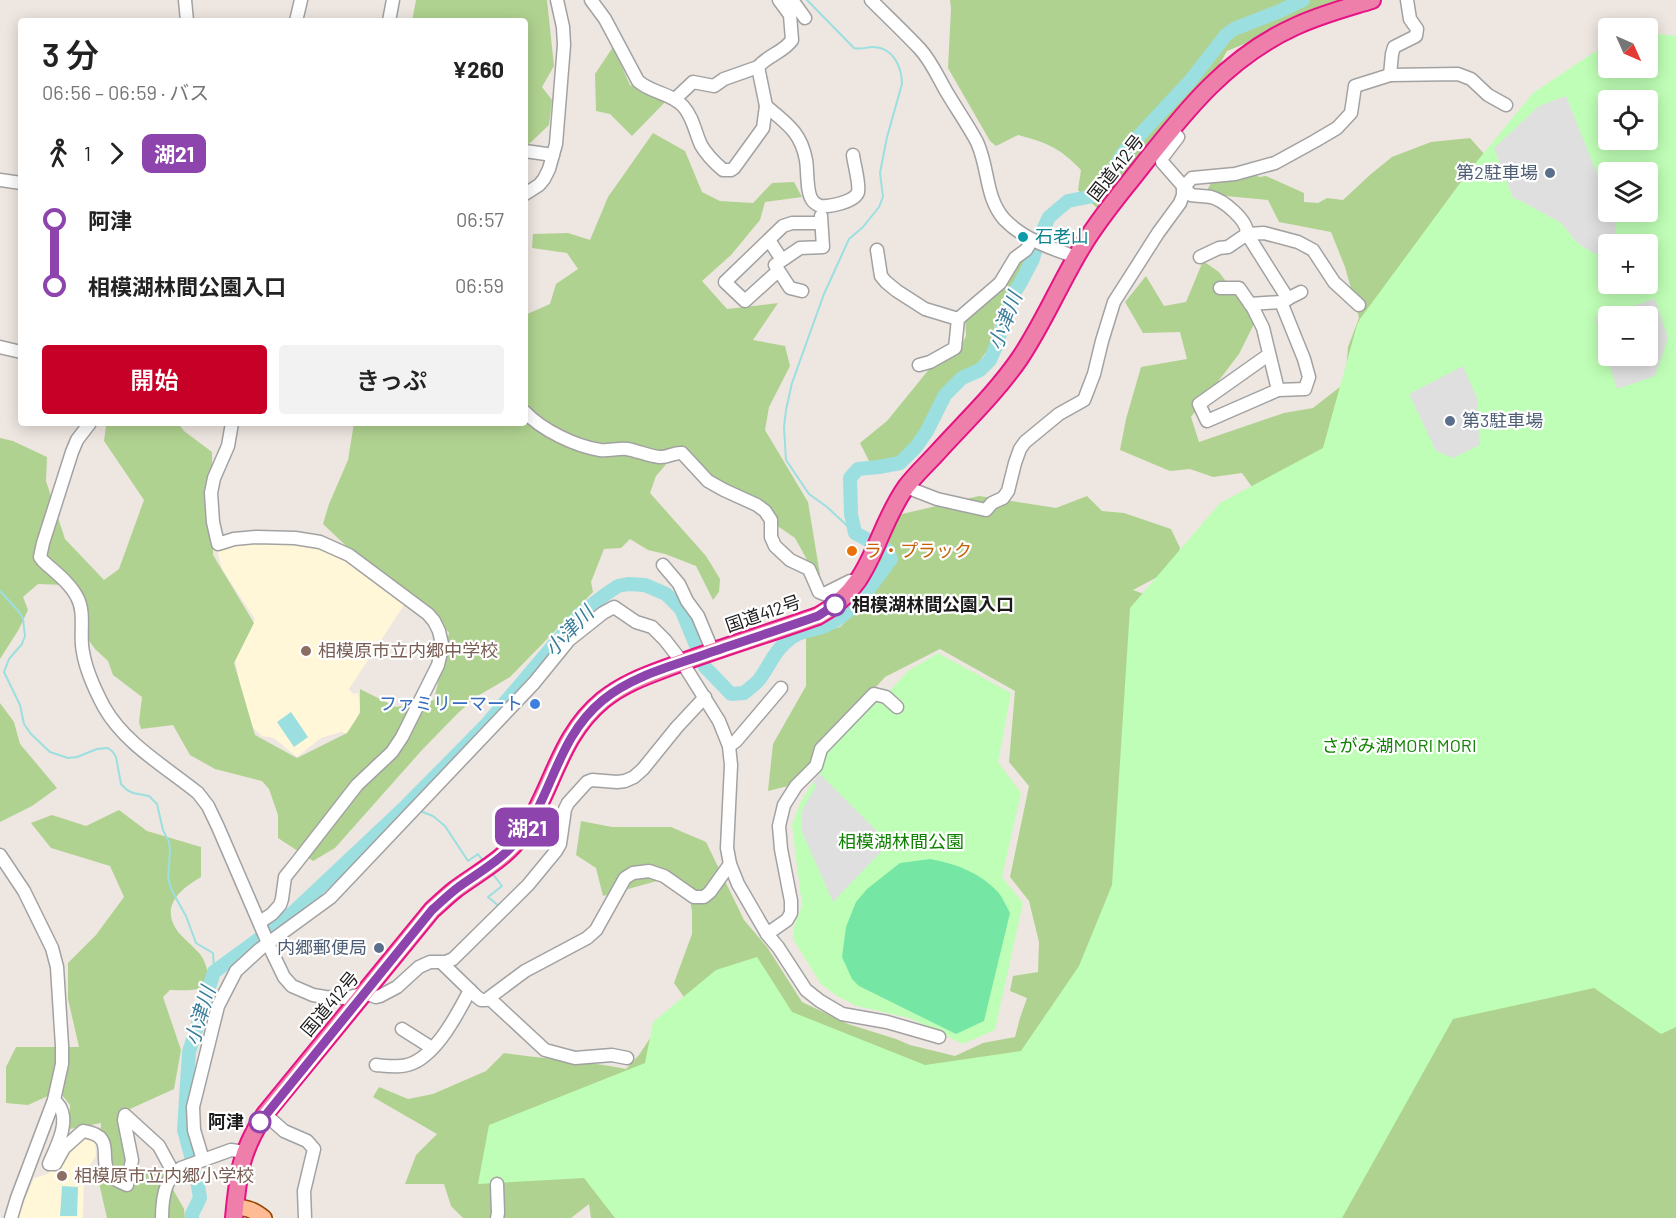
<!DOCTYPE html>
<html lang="ja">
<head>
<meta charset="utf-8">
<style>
  :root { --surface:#fff; --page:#f2f2f2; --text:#222; --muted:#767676; --accent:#c70028 }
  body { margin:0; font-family:Barlow,"Noto Sans JP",sans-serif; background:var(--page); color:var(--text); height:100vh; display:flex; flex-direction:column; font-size:22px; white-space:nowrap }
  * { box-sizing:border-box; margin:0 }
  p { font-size:20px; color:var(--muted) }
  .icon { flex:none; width:33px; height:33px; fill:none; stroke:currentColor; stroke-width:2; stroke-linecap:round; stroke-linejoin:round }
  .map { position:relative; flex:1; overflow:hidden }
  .sheet { position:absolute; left:18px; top:18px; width:510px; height:408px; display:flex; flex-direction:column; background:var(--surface); border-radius:6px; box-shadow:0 3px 15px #0003 }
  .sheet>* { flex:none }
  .badge { padding:0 12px; border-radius:9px; font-size:21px; line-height:39px }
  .needle { width:39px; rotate:135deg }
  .buttons { position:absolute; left:1598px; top:18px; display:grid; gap:12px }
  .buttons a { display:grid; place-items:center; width:60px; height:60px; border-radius:6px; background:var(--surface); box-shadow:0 3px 15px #0003; font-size:30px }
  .map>.badge { position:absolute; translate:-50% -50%; box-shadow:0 0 0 3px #fff }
  .legs { display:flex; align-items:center; gap:9px; height:66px; padding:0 24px; font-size:20px }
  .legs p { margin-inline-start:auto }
  .summary { display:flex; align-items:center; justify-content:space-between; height:102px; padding:0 24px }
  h1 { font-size:33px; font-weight:600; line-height:45px }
  .cta { display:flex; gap:12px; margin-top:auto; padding:12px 24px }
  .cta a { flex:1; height:69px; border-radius:6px; background:var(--accent); color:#fff; font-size:24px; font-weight:600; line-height:69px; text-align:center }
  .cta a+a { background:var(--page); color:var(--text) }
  ul { padding:0 24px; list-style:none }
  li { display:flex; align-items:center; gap:21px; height:66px; font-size:22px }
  li i { display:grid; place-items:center; width:9px; height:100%; margin:0 8px; background:currentColor }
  li i::after { content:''; width:15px; height:15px; margin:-8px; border:4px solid; border-radius:50%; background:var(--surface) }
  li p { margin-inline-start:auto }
  li:first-child i { background:linear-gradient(#0000 50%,currentColor 0) }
  li:last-child i { background:linear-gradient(currentColor 50%,#0000 0) }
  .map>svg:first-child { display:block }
  .education { fill:#fff7d8 }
  .forest { fill:#b0d290 }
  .park { fill:#bffeb6; fill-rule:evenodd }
  .pitch { fill:#75e6a4 }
  .parking { fill:#dfdfdf; fill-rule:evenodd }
  .water { fill:#9bdfe1 }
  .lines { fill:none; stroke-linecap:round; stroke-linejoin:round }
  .stream { stroke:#9bdfe1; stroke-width:2 }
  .river { stroke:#9bdfe1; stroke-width:14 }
  .minor-casing { stroke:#a2a2a2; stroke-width:15 }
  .major-casing { stroke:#934500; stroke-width:18 }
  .highway-casing { stroke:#e61385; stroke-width:20 }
  .minor { stroke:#fff; stroke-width:12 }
  .major { stroke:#ffbb94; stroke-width:15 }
  .highway { stroke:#ee7faa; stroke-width:16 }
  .line-1-casing { stroke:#fff; stroke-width:14 }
  .line-1 { stroke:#8e44ad; stroke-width:9 }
  .service-dot { fill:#5c6f8a; stroke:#fff; stroke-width:2 }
  .culture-dot { fill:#0f9aa8; stroke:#fff; stroke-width:2 }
  .food-dot { fill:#e8710a; stroke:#fff; stroke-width:2 }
  .stop-1-dot { fill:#fff; stroke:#8e44ad; stroke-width:3 }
  .education-dot { fill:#8d6e63; stroke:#fff; stroke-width:2 }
  .shop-dot { fill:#3f7fe0; stroke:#fff; stroke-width:2 }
  .labels { text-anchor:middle; stroke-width:4.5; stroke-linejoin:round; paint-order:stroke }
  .street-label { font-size:18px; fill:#1b1b1b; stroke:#fff }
  .service-label { font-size:18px; fill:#4e5e75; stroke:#fff; text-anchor:end }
  .culture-label { font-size:18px; fill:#0d838f; stroke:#fff; text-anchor:start }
  .food-label { font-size:18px; fill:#c56008; stroke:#fff; text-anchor:start }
  .stop-label { font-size:18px; font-weight:bold; fill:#1b1b1b; stroke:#fff; text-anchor:start }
  .education-label { font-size:18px; fill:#785e54; stroke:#fff; text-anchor:start }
  .shop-label { font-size:18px; fill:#366cbe; stroke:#fff; text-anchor:end }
  .park-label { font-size:18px; fill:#108201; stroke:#fff }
  .water-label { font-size:20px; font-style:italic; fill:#397d9b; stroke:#fff }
</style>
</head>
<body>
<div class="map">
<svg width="1676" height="1218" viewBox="0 0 1676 1218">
  <rect width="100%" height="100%" fill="#eee6e0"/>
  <g class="education">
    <polygon points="299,540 334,552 406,602 349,689 353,694 358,693 360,710 350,734 341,732 321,738 297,757 274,738 262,736 247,722 235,659 240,642 255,619 222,569 216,546 234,542"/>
    <polygon points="86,1135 95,1139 96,1156 84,1174 83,1218 17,1218 34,1178 48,1174 66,1142"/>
  </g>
  <g class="forest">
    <polygon points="416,0 547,0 554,66 542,87 552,100 549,125 529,144 525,143 525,21 412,21"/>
    <path d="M950 0H1354L1227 51 1213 76 1160 131 1097 208 1078 190 1081 170C1060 148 1048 143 1018 135L996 146 990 141 948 68 951 9Z"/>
    <polygon points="613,47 630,85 667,100 632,136 610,114 596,111 595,74"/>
    <polygon points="653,133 685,151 702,192 720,201 753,203 772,183 794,182 802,197 765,202 760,220 731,255 702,281 727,309 778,303 753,340 785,346 790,366 769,407 765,430 808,502 822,587 795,538 674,455 656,476 650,493 706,556 720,579 719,592 713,600 696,566 665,554 648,550 630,539 621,548 604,549 591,582 593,592 510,677 476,697 457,714 422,750 335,848 313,861 278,838 278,815 269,789 262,781 215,769 190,755 173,725 141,729 139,722 142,697 113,675 108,661 95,649 87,638 74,603 66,585 38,584 23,597 28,610 19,629 0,659 0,438 13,441 47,457 46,481 65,539 104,580 119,569 144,500 104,441 106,426 109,423 178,423 184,431 212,452 213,555 254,623 234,663 255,735 297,758 347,733 360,713 360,689 396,707 434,700 449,633 427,604 362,561 323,524 329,504 348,460 354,423 525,423 525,315 550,304 556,284 578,269 567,253 532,248 533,234 568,233 590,240 608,197"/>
    <polygon points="1470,138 1494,165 1430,452 1252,487 1242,473 1213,477 1190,469 1170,471 1120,450 1126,419 1141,367 1187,359 1180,332 1143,333 1125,302 1146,276 1164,306 1186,302 1203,261 1219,272 1242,303 1254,324 1239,354 1191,417 1199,442 1284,413 1313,408 1345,383 1348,347 1359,318 1345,267 1331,232 1279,222 1268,200 1205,194 1213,179 1225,182 1251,172 1259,177 1266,176 1304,193 1304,202 1318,203 1327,198 1343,200 1371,174 1392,157 1431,142"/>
    <polygon points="1028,254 1013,290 997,315 990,347 978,363 951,382 932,410 917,441 898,460 870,463 860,443 887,421 935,362 958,352 966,336 965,315 1016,259"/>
    <path d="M979 496 1056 508 1087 496 1102 511 1124 513 1171 529 1180 548 1176 567 1133 590 1161 600 1481 968 1676 992V1218H591L589 1204 571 1218H463L451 1206 444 1184H405L416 1155 437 1134 373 1097 379 1087 408 1099 433 1094 486 1071 504 1053C544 1059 586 1061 626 1069L639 1055 656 1029 686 1000 674 983 692 934V911L687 885 657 881 603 896 596 868 576 855 581 821 612 827H671L706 842 744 920 767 947 802 1002 848 1024 896 1039 910 1045 955 1056 983 1043 1015 1037 1020 1018 1027 998 1010 991 1013 976 1038 972 1039 942 1029 901 1010 877 1029 786 1009 762 1015 691 940 649 885 677 820 749 816 764 788 786 768 791 773 744 806 686V637L840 627 862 606 898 515Z"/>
    <polygon points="0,703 14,722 20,744 57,788 32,806 0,822"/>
    <path d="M119 810 147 831 201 847V877C179 890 159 907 179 933 185 940 193 946 199 953 207 962 214 985 198 989 190 991 178 990 170 990L163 997 181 1050 174 1089 130 1109 124 1143 141 1169 162 1170 184 1209 185 1218H107L99 1183 101 1123 70 1129V1105L59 1091 28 1105 6 1103V1067L16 1047H79L68 999V963L96 935 124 897 110 866 51 848 31 823 52 815 86 826Z"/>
  </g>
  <g class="park">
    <path d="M1647 33 1676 36V1027L1661 1034 1594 988 1453 1019 1342 1218H615L584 1178 478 1184 489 1125 645 1063 653 1022 716 970 757 957 792 1012 925 1065 1021 1051 1079 966 1112 885 1130 608 1220 503 1323 448 1357 325 1360 319 1469 171 1533 93 1608 43V68H1647ZM1608 100H1647V140H1608ZM1608 172H1647V212H1608ZM1608 244H1647V284H1608ZM1608 316H1647V356H1608Z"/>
    <polygon points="938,653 1011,693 998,762 1021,793 1002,877 1023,903 995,1030 963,1044 909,1018 857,1006 837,996 821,984 793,939 794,927 802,906 792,825 800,803 813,782 820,774 823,750 871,701 882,699 908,671"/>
  </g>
  <path class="pitch" d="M930 859C956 864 979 872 998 892 1003 898 1006 906 1010 913L984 1021 956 1034 859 986 852 979 842 957 846 927 856 902 867 889 900 863Z"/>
  <g class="parking">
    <polygon points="1566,96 1608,201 1608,212 1612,212 1616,223 1615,239 1610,244 1608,244 1607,248 1595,254 1577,243 1561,223 1521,201 1513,198 1494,148 1539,106"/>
    <path d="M1655 299 1668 338 1655 376 1617 389 1595 318ZM1608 316H1647V356H1608Z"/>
    <polygon points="1463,366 1477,398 1480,445 1453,458 1436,451 1409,394"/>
    <polygon points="820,774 889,843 833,902 802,832 802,810 816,786 813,782"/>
  </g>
  <g class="water">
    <polygon points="291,712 308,737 294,747 277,722"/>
    <polygon points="62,1186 78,1187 77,1216 60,1216"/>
  </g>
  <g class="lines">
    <g class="stream">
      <path d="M807 0 854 48C861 50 866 47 873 47 893 47 902 67 902 84L887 137 880 173 883 197 879 207 863 227 849 239 824 294 792 383 786 410 784 427 786 460 809 494 827 507 855 533"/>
      <polyline points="0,591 20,613 23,619 25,636 22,644 9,659 4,672 20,705 24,724 31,734 50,752 68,758 77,757 97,749 108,748 113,752 116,757 121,784 127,790 133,793 149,796 157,804 163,830 169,842 170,851 168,878 172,891 186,916 196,943 213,953 214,972"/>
      <polyline points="420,811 433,816 445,826 468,861 478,854 483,861"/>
      <polyline points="492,873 502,886 488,897 500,907"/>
    </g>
    <path class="river" d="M192 1218V1214L200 1198 196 1174 184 1130 189 1052 214 972 286 919 406 806 486 725 580 614 606 594 618 586 628 584 645 585 666 594 681 609 705 667 731 694 744 693C749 689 754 685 758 681 768 669 773 653 785 643 799 629 811 632 827 625 855 612 873 583 891 559L887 550 855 533 851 514 850 478 858 469 879 467 900 463 916 447 927 431 945 395 962 378 980 370 990 360 997 344 1011 298 1021 282 1033 259 1038 241 1049 217 1068 201 1093 196 1104 186 1123 153 1190 81 1226 35 1234 29 1280 11 1303 0"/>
    <g class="minor-casing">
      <g id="minor">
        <polyline points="185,0 187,21"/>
        <path d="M591 0 605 19 638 81C651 93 671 93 683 106 693 117 695 132 701 145 706 154 715 163 723 170H731L734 168 763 128 766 106 758 67C768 55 784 52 792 40L790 15 779 0"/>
        <polyline points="792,0 805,18"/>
        <path d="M871 0C887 16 904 32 920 49 931 61 938 77 946 91 956 108 968 125 977 142 989 168 985 197 1004 219 1023 239 1050 248 1076 257"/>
        <polyline points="296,21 301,0"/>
        <polyline points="389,21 393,0"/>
        <polyline points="1390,75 1392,54 1394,47 1416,36 1417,29 1410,19 1407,0"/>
        <polyline points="675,99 693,82 714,86 724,79 758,67"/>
        <path d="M766 106C786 123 801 132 806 160 808 171 806 194 813 201 814 203 818 205 820 206 829 207 855 202 858 192 860 184 854 164 853 155"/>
        <path d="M1171 129 1178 137 1162 158V162L1191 195C1197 196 1205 196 1211 197 1223 200 1248 220 1247 234L1288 299"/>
        <polyline points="525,151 553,155"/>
        <polyline points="0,180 21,183"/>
        <polyline points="525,194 539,185 544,179 549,169 556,144 564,45 563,27 557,0"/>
        <polyline points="769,240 782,260"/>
        <polyline points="877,250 881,276 886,282 897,291 925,309 958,319"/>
        <polyline points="1200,257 1219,248 1228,247 1247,234 1264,233 1298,242 1313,250 1334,282 1359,305"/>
        <polyline points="778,271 745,301 725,282 783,226 792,223 821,223"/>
        <polyline points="1220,288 1239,288 1253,308 1263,328 1278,390"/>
        <polyline points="802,291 790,288 775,265 800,248 823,247 821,216"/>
        <polyline points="1250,304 1281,302 1301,292"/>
        <polyline points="0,347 21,352"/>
        <polyline points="1269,357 1264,358 1199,404 1207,421 1278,390 1305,389 1309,377 1304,359 1281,302"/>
        <polyline points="919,365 930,362 955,348 958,319 1000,283 1015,258 1026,250 1032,240"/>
        <path d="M525 412C542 430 575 446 600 450 609 451 618 448 627 449 638 451 649 456 659 457 668 458 674 452 682 453L708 481 724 490 757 505 765 511 771 520V537L775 546 790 560 809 569 819 592 824 594 850 581H859"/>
        <path d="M90 423 77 440 72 452 43 543 40 557 43 561C55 572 70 583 77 597 86 613 79 635 83 652 86 671 95 690 104 707 125 744 166 767 198 793L208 806 218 827 271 950 284 977 292 986 313 995 325 997 346 998 365 993 376 997 380 996 397 987 419 967 430 962H446L453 959 528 885 556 851 560 844 565 809 568 803 587 782 592 780 617 782 625 781 634 777 643 769 677 727 705 697"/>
        <polyline points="232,423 228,446 214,478 211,493 213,522 218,544 234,539 256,537 295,538 320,542 349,555 428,614 434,621 439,631 442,644 441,652 438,665 402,737 392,752 357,785 297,862 285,877 282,899 280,905 272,914 260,922"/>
        <polyline points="906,487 937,499 986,510 992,503 1003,498 1008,491 1015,463 1020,449 1025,442 1059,414 1084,400 1094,374 1102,341 1114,302 1158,233 1180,203 1183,195 1183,188 1192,178 1235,174 1275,163 1315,141 1337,128 1351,113 1355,86 1390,75 1458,74 1471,79 1488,95 1506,105"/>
        <polyline points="663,565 679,584 687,601 698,616 713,652"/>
        <polyline points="729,746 736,741 781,688"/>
        <polyline points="0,855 24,891 52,948 57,967 62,1046 62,1064 54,1100 17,1198 11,1218"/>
        <polyline points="767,934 778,947 806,990 820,1001 842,1014 887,1022 939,1037"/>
        <polyline points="442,963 476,996 481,1000 486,1000 525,971 587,938 596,930 625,878 633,873 649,871 664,876 694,897 704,897 710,892 730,864"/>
        <polyline points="490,999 545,1050 575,1058 612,1055 627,1058"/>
        <polyline points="402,1029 432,1048"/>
        <path d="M376 1065C388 1066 402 1068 413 1063 438 1052 458 1013 470 990"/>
        <path d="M54 1100C56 1102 58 1104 60 1107 70 1124 55 1149 49 1164H55L64 1148 83 1131C118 1136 97 1159 110 1175 114 1180 121 1182 127 1185L132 1160 124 1120 125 1115 159 1146 173 1172"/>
        <polyline points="265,1114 284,1131 307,1141 314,1149 304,1191 305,1218"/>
        <polyline points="203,1160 194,1130 193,1107 218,1006 236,971 260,949 330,898 534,683 569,640 603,613 614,607 636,622 652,627 665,640 682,662 719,721 729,746 731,765 727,848 730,864 738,884 767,934 787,920 791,913 791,901 781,849 779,826 784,805 796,786 816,766 821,749 874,694 886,697 897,707"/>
        <polyline points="497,1184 498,1213 497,1218"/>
        <path d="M162 1218C162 1201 164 1177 181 1168L231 1150 245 1152"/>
      </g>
    </g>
    <g class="major-casing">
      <path id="major" d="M235 1207C248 1208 254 1210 264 1218"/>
    </g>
    <g class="highway-casing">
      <path id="highway" d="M234 1218C238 1175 240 1152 265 1114L432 910C440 903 447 896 456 889 479 872 505 859 522 835 553 790 558 737 603 700 624 683 648 675 672 666 720 648 770 633 818 616 874 586 873 534 906 487 915 475 926 465 937 453 965 422 996 393 1020 358 1044 322 1060 283 1082 247 1099 218 1121 193 1142 166 1186 110 1228 57 1294 27 1319 15 1346 8 1372 0"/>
    </g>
    <use href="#minor" class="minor"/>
    <use href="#major" class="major"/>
    <use href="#highway" class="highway"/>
  </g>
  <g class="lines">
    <g class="line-1-casing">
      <path id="line-1" d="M260 1122 432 910C440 903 447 896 456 889 479 872 504 859 522 835 554 790 558 737 603 700 632 676 672 666 706 654 744 641 781 629 818 616L835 605"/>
    </g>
    <use href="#line-1" class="line-1"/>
  </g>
  <g class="service-dot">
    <circle cx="1550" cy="173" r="6"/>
    <circle cx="1450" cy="421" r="6"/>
    <circle cx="379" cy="948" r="6"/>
  </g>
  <circle class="culture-dot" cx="1023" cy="237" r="6"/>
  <circle class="food-dot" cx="852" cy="551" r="6"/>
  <g class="stop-1-dot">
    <circle cx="835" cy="605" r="10"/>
    <circle cx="260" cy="1122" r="10"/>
  </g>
  <g class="education-dot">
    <circle cx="306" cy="651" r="6"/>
    <circle cx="62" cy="1176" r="6"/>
  </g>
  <circle class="shop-dot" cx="535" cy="704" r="6"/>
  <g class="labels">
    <g class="street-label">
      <text transform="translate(1116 168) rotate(-52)" y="6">国道412号</text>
      <text transform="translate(763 614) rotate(-19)" y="6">国道412号</text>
      <text transform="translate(330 1004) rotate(-50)" y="6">国道412号</text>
    </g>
    <g class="service-label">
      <text x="1538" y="179">第2駐車場</text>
      <text x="1462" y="427" text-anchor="start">第3駐車場</text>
      <text x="367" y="954">内郷郵便局</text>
    </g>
    <g class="culture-label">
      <text x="1035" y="243">石老山</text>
    </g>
    <g class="food-label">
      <text x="864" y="557">ラ・プラック</text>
    </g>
    <g class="stop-label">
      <text x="852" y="611">相模湖林間公園入口</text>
      <text x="244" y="1128" text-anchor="end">阿津</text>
    </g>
    <g class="education-label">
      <text x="318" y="657">相模原市立内郷中学校</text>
      <text x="74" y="1182">相模原市立内郷小学校</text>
    </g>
    <g class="shop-label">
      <text x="523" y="710">ファミリーマート</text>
    </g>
    <g class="park-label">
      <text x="1399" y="752">さがみ湖MORI MORI</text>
      <text x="901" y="848">相模湖林間公園</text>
    </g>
    <g class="water-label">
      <text transform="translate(1005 321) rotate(-69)" y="7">小津川</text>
      <text transform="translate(569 631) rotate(-46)" y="7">小津川</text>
      <text transform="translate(200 1016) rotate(-73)" y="7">小津川</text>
    </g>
  </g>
</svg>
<div class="buttons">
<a><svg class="needle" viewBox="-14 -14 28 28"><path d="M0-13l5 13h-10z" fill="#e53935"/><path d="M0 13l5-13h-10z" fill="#767676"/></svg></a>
<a><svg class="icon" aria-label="locate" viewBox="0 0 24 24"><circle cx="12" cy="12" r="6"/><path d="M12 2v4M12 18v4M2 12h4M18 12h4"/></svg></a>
<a><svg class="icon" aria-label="layers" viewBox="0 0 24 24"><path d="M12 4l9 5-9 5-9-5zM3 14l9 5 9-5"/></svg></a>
<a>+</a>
<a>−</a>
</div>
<b class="badge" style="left:527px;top:827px;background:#8e44ad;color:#fff">湖21</b>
<section class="sheet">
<div class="summary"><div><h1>3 分</h1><p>06:56 – 06:59 · バス</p></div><b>¥260</b></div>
<div class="legs"><svg class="icon" aria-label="walk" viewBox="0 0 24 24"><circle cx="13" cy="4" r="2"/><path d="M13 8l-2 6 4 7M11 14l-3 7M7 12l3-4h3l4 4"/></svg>1<svg class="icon" aria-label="forward" viewBox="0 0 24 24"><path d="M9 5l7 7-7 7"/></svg><b class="badge" style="background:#8e44ad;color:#fff">湖21</b></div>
<ul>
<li><i style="color:#8e44ad"></i><b>阿津</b><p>06:57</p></li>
<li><i style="color:#8e44ad"></i><b>相模湖林間公園入口</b><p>06:59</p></li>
</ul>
<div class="cta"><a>開始</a><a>きっぷ</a></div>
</section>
</div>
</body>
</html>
